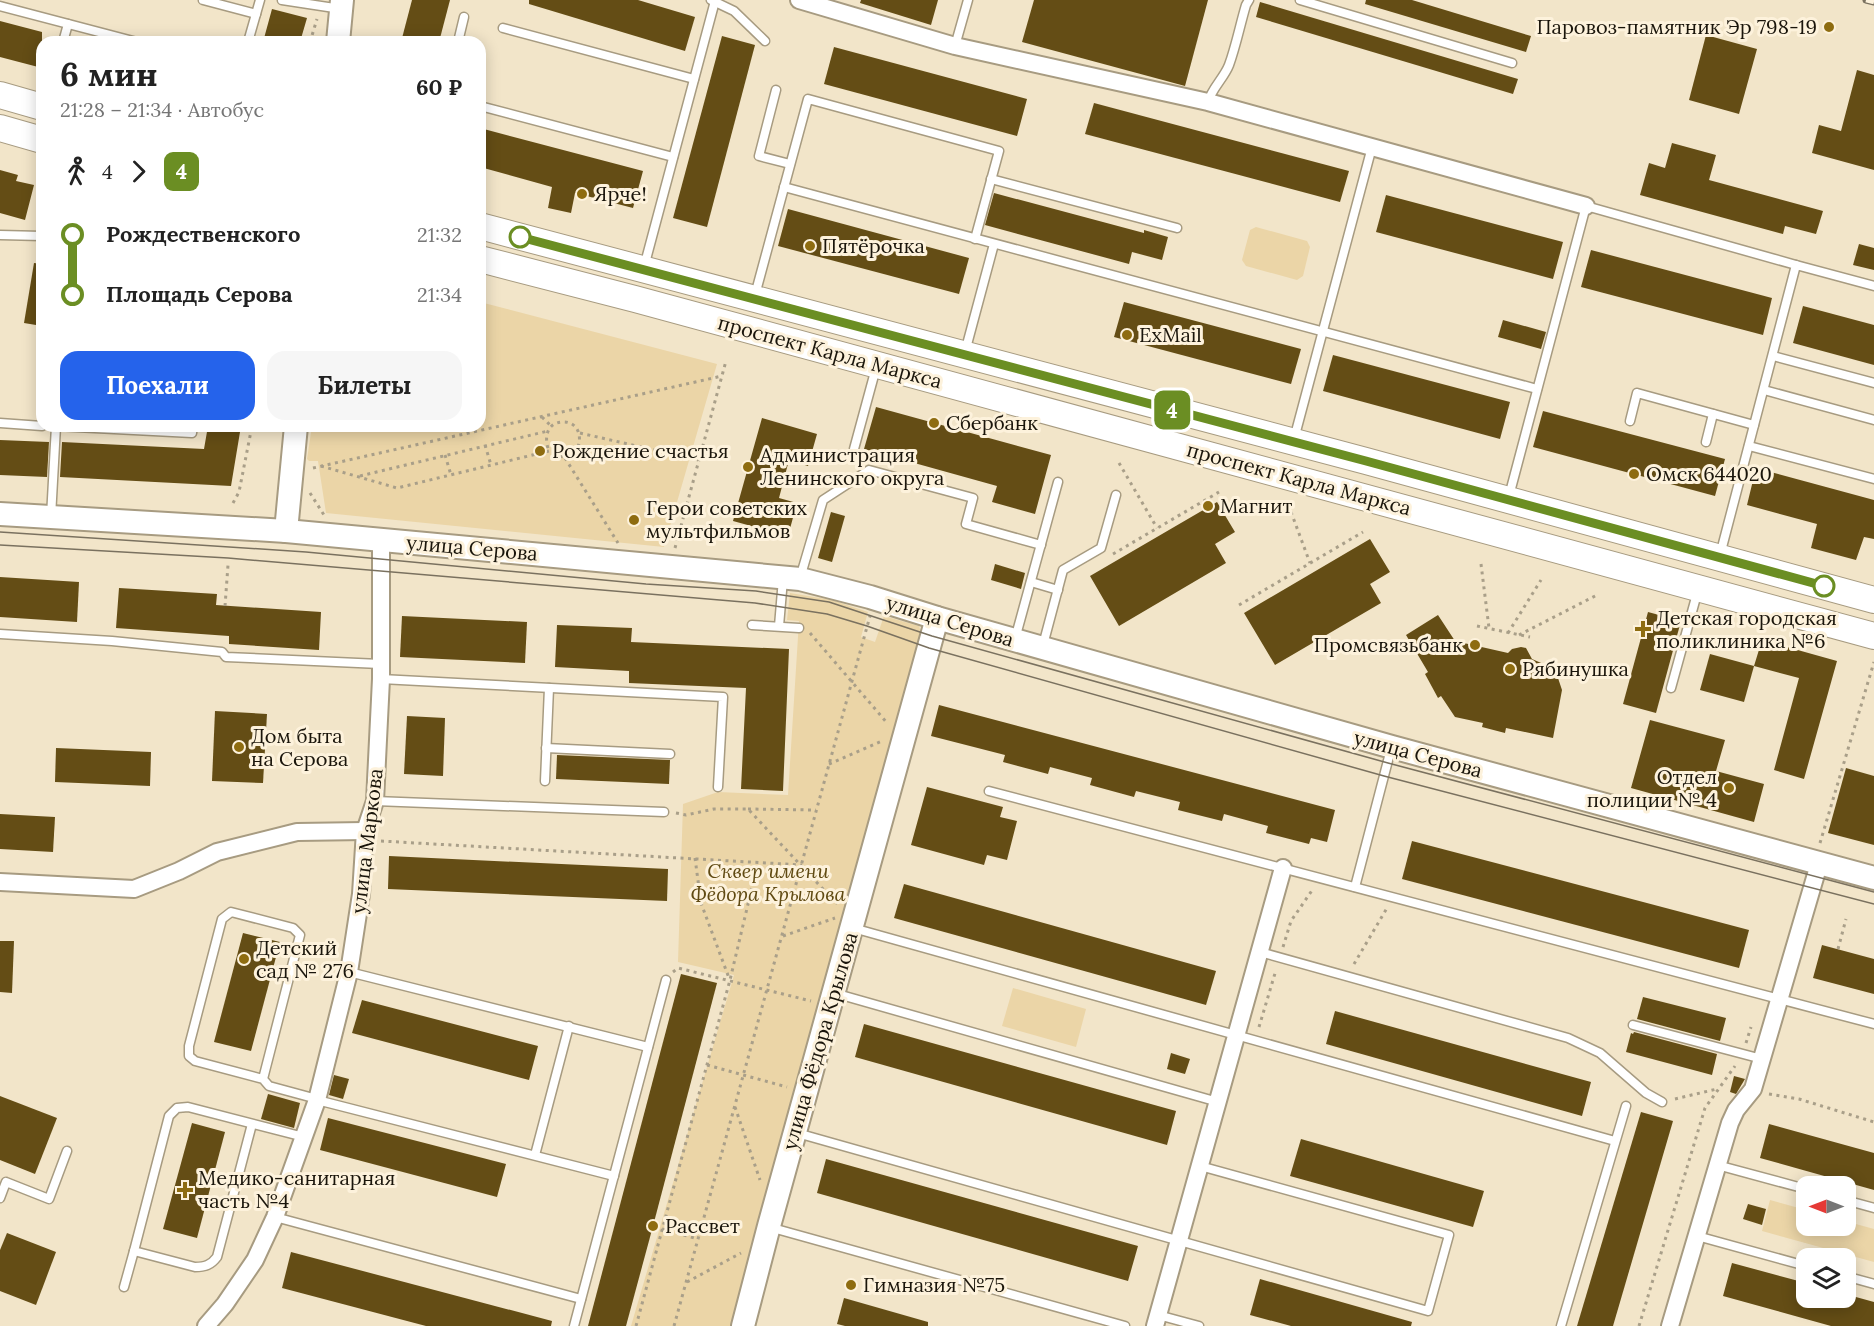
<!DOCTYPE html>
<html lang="ru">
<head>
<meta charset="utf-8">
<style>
  :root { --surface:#fff; --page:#f6f6f6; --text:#222; --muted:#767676; --accent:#2563eb }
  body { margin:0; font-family:Lora,serif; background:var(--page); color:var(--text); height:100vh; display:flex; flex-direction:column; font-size:22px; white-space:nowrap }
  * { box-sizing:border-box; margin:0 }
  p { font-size:20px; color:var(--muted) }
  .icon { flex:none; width:33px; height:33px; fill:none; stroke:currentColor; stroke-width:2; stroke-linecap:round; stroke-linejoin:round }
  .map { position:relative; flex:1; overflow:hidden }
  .drawer { position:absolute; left:36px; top:36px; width:450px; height:396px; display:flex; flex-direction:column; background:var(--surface); border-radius:18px; box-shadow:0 3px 15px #0003 }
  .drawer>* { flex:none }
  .badge { padding:0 12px; border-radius:9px; font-size:21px; line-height:39px }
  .needle { width:39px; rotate:270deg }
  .fabs { position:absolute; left:1796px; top:1176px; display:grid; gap:12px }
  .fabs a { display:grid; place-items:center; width:60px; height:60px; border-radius:12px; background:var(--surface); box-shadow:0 3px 15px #0003; font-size:30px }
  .map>.badge { position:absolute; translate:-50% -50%; box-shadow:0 0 0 3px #fff }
  .legs { display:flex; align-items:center; gap:9px; height:66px; padding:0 24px; font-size:20px }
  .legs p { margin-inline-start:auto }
  .headline { display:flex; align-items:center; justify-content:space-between; height:102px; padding:0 24px }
  h1 { font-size:33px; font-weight:700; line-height:45px }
  .action { display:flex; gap:12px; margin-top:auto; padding:12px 24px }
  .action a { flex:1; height:69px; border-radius:18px; background:var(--accent); color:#fff; font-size:24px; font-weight:700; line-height:69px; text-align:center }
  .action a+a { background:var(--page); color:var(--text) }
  ul { padding:0 24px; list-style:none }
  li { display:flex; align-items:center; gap:21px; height:60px; font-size:22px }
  li i { display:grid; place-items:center; width:9px; height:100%; margin:0 8px; background:currentColor }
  li i::after { content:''; width:15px; height:15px; margin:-8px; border:4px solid; border-radius:50%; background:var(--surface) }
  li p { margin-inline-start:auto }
  li:first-child i { background:linear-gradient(#0000 50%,currentColor 0) }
  li:last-child i { background:linear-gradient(currentColor 50%,#0000 0) }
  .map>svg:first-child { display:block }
  .green { fill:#ebd5a7 }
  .building { fill:#644d15 }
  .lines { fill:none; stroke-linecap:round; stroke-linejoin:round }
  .lane-casing { stroke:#a79b81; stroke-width:11 }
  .street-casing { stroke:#a79b81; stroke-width:20 }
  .secondary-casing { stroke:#a79b81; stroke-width:26 }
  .primary-casing { stroke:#a79b81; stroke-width:28 }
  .path { stroke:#a99f89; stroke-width:3; stroke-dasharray:3 4.5; stroke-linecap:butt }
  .lane { stroke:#fff; stroke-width:8 }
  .street { stroke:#fff; stroke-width:16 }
  .secondary { stroke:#fff; stroke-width:22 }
  .primary { stroke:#fff; stroke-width:26 }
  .tram { stroke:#7a715f; stroke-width:1.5 }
  .rail-casing { stroke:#7a715f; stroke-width:7 }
  .rail { stroke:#fdf2dc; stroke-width:4.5; stroke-dasharray:14; stroke-linecap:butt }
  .line-1-casing { stroke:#fff; stroke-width:14 }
  .line-1 { stroke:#6b8e23; stroke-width:9 }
  .poi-dot { fill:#8e6c10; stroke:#fdf2dc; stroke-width:2 }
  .stop-1-dot { fill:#fff; stroke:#6b8e23; stroke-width:3 }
  .labels { text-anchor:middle; stroke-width:6; stroke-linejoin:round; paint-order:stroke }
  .poi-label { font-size:20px; fill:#1a150b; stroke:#fdf2dc; text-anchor:start }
  .street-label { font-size:20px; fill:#1a150b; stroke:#fdf2dc }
  .park-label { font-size:20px; font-style:italic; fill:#604a12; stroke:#fdf2dc }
</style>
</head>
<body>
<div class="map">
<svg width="1874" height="1326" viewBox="0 0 1874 1326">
  <rect width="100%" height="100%" fill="#f2e5c9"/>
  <g class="green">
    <polygon points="1256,227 1307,241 1310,247 1303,276 1297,280 1246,266 1242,260 1250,230"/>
    <polygon points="480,302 717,364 664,547 326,513 318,461 309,461 307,459 312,426 480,426"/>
    <polygon points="790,593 832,600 868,612 861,637 875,642 884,616 919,626 923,639 738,1326 631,1326 734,975 678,962 683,804 718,792 788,795 799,621 787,620"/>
    <polygon points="1013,988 1086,1009 1076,1047 1002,1026"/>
    <polygon points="1770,1200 1806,1210 1806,1226 1845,1226 1845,1221 1874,1229 1874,1262 1762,1231"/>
  </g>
  <g class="building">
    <polygon points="412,0 450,0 439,42 401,42"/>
    <polygon points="529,0 638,0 695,17 685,51 529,4"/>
    <polygon points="861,0 938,0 931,25 860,3"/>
    <polygon points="1034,0 1208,0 1185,86 1022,42"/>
    <polygon points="1366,0 1412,0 1531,36 1526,52 1365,4"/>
    <polygon points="1260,2 1518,79 1513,94 1256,17"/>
    <polygon points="272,9 307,18 300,42 263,42"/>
    <polygon points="0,21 42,32 42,68 0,57"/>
    <polygon points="1706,35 1757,49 1739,114 1689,100"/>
    <polygon points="722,36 755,45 707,227 673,218"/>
    <polygon points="834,47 1027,99 1017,136 824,84"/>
    <polygon points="1857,70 1874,75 1874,170 1812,153 1819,125 1841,131"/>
    <polygon points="1094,103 1349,171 1340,202 1085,134"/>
    <polygon points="480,128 643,171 633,208 575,193 571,213 548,208 552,187 480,167"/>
    <polygon points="1672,143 1716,155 1709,180 1823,211 1816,234 1785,226 1783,234 1640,195 1649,163 1665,168"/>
    <polygon points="0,170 18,175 16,181 34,185 25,220 0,213"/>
    <polygon points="994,193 1144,233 1144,230 1168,237 1162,260 1132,252 1129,264 985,225"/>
    <polygon points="1386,195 1563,242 1553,279 1376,232"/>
    <polygon points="788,209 969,258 959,294 778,246"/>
    <polygon points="1859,244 1874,248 1874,270 1853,265"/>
    <polygon points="1591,250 1772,298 1763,335 1581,287"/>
    <polygon points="34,263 42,264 42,326 24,323"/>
    <polygon points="1124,302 1301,349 1291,384 1114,337"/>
    <polygon points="1803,306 1874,325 1874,365 1793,343"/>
    <polygon points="1503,320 1546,332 1541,349 1498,337"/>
    <polygon points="1333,355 1510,402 1500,439 1323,391"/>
    <polygon points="876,407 1051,455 1035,514 992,502 997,486 864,449"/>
    <polygon points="1543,411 1725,459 1715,496 1533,447"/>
    <polygon points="762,418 817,434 808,466 789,460 779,498 797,503 788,536 733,521"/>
    <polygon points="208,426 241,426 231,486 60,477 62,442 204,449"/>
    <polygon points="0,440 49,442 47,477 0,475"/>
    <polygon points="1756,468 1874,500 1874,539 1864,537 1856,560 1811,548 1817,524 1747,505"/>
    <polygon points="1217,502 1235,532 1215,544 1226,563 1119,626 1090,576"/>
    <polygon points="831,512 845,516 832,562 818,558"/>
    <polygon points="1370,539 1390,572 1370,584 1381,603 1275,665 1244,613"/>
    <polygon points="995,564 1025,573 1021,589 991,580"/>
    <polygon points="0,577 79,582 77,622 0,617"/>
    <polygon points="119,588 217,594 216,605 321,612 319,650 229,644 229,636 116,628"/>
    <polygon points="1648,612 1681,621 1656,713 1623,704"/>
    <polygon points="1438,615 1455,641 1508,653 1512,649 1521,647 1526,648 1532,659 1548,666 1553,670 1558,678 1562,690 1553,738 1506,728 1505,733 1482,727 1483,723 1455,717 1441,696 1438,698 1425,674 1428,672 1406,635"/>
    <polygon points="402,616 527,622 525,663 400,657"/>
    <polygon points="557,625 632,628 631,642 789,649 783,791 741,789 746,688 629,683 629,671 555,667"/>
    <polygon points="1762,640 1837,661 1804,779 1774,770 1799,678 1754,666"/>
    <polygon points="1710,654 1754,666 1744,702 1700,690"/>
    <polygon points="939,705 1335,810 1327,842 1311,838 1309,844 1266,833 1268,826 1224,814 1222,821 1178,810 1180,802 1136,791 1134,797 1090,785 1092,778 1050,767 1048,774 1003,762 1005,755 931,736"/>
    <polygon points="215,711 267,714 263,783 212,781"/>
    <polygon points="407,716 445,718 443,776 404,774"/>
    <polygon points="1650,720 1725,740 1716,771 1764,784 1754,822 1631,788"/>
    <polygon points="56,748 151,752 150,786 55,782"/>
    <polygon points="557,755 670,760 669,784 556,779"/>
    <polygon points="1846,768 1874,776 1874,845 1828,833"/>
    <polygon points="927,787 1003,807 1000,817 1017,821 1007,860 987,855 984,865 911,845"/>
    <polygon points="0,814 55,817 53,852 0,849"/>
    <polygon points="1412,841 1749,930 1739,968 1402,879"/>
    <polygon points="389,856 668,869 667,901 388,889"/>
    <polygon points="904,884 1216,971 1206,1005 894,918"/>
    <polygon points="243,933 280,942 251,1051 214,1042"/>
    <polygon points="0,941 14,941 12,993 0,992"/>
    <polygon points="1822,945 1874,959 1874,994 1813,978"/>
    <polygon points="681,974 717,983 653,1226 626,1326 588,1326"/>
    <polygon points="1643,997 1726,1018 1720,1041 1637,1019"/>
    <polygon points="362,1000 538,1046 529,1080 352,1033"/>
    <polygon points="1335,1011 1591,1082 1582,1116 1326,1044"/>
    <polygon points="864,1024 1176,1111 1167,1145 855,1057"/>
    <polygon points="1634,1032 1717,1054 1712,1075 1626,1052 1631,1033 1633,1034"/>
    <polygon points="1171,1053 1190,1059 1185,1074 1167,1069"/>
    <polygon points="334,1075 349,1079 343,1099 329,1095"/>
    <polygon points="1734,1076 1745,1079 1736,1094 1730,1092"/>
    <polygon points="268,1094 300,1103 294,1128 261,1119"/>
    <polygon points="0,1096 57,1118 35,1174 0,1160"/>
    <polygon points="1641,1112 1673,1121 1613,1326 1577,1326"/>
    <polygon points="328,1118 506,1164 497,1197 320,1150"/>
    <polygon points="192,1123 225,1132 197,1238 163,1229"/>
    <polygon points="1769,1124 1874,1153 1874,1190 1760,1158"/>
    <polygon points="1301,1139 1484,1191 1473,1227 1290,1176"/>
    <polygon points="826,1159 1138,1246 1128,1281 817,1193"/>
    <polygon points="1748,1204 1766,1209 1762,1225 1743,1219"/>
    <polygon points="7,1233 56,1252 36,1305 0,1291 0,1250"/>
    <polygon points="291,1252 552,1321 551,1326 426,1326 282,1288"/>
    <polygon points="1732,1263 1806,1283 1806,1298 1845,1298 1845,1294 1874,1302 1874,1326 1831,1326 1723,1296"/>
    <polygon points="1260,1279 1412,1322 1411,1326 1291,1326 1250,1315"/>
    <polygon points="844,1298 928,1322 928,1326 845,1326 837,1324"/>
  </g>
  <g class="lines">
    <g class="lane-casing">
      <g id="lane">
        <polyline points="203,0 256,14"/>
        <polyline points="282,0 341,9"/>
        <polyline points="711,0 734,11 765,41"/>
        <polyline points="1300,0 1512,63"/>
        <polyline points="0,6 137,42"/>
        <polyline points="503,28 694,79"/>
        <polyline points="63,42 68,24"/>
        <polyline points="248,42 260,0"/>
        <polyline points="458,42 464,17"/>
        <polyline points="955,46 968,0"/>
        <polyline points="776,90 759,156 790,164"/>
        <path d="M1208 102C1212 88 1224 78 1229 65 1236 46 1240 25 1246 5L1249 0"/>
        <polyline points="480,106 673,157"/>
        <polyline points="991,179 1177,228"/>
        <polyline points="784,187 1537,389"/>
        <polyline points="0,235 42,236"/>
        <polyline points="644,267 715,1"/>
        <polyline points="755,295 808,99 999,151 975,239"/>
        <polyline points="965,352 994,244"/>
        <polyline points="1773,356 1874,383"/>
        <polyline points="1764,390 1874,420"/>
        <polyline points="1630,421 1637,393 1754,425"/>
        <polyline points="0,423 42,426"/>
        <polyline points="1294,439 1372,147"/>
        <polyline points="1706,442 1713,414"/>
        <polyline points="1749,446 1874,479"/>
        <polyline points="854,449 876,368"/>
        <polyline points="1509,496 1586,206 1796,265"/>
        <polyline points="51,517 56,426 192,433 193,426"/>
        <polyline points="1720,555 1796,265 1874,286"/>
        <polyline points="800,578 823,500 869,470 973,498 966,524 1041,545"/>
        <polyline points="1031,582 1058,590"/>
        <polyline points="752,625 799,628"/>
        <polyline points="779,626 783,579"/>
        <polyline points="0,634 112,641 222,652 226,657 380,664"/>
        <polyline points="1015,639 1058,482"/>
        <polyline points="1043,645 1063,570 1101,548 1116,495"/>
        <polyline points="381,679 723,697 718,787"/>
        <polyline points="1671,688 1698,590"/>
        <polyline points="546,748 670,754"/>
        <polyline points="545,781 549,688"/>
        <polyline points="989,791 1874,1024"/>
        <polyline points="375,801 664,812"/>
        <polyline points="1355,887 1391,749"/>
        <polyline points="853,928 1615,1141"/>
        <polyline points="1260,952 1568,1038 1600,1053 1646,1093 1662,1102"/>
        <polyline points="349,972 648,1047"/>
        <polyline points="834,993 1218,1102"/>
        <polyline points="1633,1025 1762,1059"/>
        <polyline points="263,1079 300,935 293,928 231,912 222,919 189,1046 189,1056 195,1061 263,1079 269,1086 317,1099"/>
        <polyline points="317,1100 614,1176"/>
        <path d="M252 1124 217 1257C211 1265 205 1267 195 1267L134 1251 169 1116 177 1108 188 1107 304 1137"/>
        <polyline points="797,1133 1428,1311 1449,1235 1200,1166"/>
        <polyline points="535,1155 569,1026"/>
        <polyline points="1717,1165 1806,1189"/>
        <polyline points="0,1198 6,1182 49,1199 67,1151"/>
        <polyline points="1845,1200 1874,1208"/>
        <polyline points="275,1217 581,1299"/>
        <polyline points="769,1227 1125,1326"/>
        <polyline points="1697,1236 1806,1266"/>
        <polyline points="1845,1276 1874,1284"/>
        <polyline points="124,1287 134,1251"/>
        <polyline points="1158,1315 1199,1326"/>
        <polyline points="574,1326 666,980"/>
        <polyline points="1561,1326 1626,1106"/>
      </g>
    </g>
    <g class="street-casing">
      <g id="street">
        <polyline points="799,0 955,46 1208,102 1586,206"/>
        <polyline points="0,882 134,889 179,871 217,852 297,832 365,831"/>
        <polyline points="206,1326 225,1304 255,1260 275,1217 317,1100 349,972 361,894 365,831 375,801 381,679 381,540"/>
        <polyline points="1155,1326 1283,868"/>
        <polyline points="1670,1326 1730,1123 1736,1110 1753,1089 1819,864"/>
      </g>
    </g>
    <g class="secondary-casing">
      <g id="secondary">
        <polyline points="338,42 342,0"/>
        <polyline points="0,514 286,531 800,579 870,597 937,618 1392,747 1874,878"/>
        <polyline points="286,531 296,426"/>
        <polyline points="743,1326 769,1226 937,618"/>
      </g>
    </g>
    <g class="primary-casing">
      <g id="primary">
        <polyline points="0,95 42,107"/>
        <polyline points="0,128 42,140"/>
        <polyline points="480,226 1366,461 1874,600"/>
        <polyline points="480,259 635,299 1874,636"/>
      </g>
    </g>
    <g class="path">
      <polyline points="310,42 317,19"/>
      <polyline points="542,417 551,426"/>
      <polyline points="580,433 698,460"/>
      <polyline points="485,445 491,465"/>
      <polyline points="445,455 451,475"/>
      <polyline points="565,458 618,543"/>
      <polyline points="1119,463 1157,528"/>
      <path d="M321 466 397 488 549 451C582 474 591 420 562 422 546 423 544 439 549 451"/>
      <polyline points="313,468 722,376"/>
      <polyline points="360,476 548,431"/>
      <polyline points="310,493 324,515"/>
      <polyline points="233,503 239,492 252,426"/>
      <polyline points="1291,512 1310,563"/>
      <polyline points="675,548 726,361"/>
      <polyline points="1113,554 1219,492"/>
      <polyline points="1481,564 1489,628"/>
      <polyline points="1239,605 1363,532"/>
      <polyline points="225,606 228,565"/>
      <polyline points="1477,626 1530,637"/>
      <polyline points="810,633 888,724"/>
      <polyline points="1508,633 1541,580"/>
      <polyline points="1519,635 1597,595"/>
      <polyline points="829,764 882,741"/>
      <polyline points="748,809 816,810"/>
      <polyline points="676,813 686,815 714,809 748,809 837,904"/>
      <polyline points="381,841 802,865"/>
      <polyline points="1820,843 1874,662"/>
      <polyline points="695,858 701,903 729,978"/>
      <polyline points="783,936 835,918"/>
      <polyline points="1283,947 1291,921 1313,889"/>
      <polyline points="1838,949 1846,919"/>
      <polyline points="1354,964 1387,908"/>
      <polyline points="673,972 678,968 811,1001"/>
      <polyline points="1259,1027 1276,970"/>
      <polyline points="1746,1043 1751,1027"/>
      <polyline points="707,1065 787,1087"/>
      <polyline points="1769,1094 1799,1099 1874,1122"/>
      <polyline points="1675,1099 1717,1089"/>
      <polyline points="735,1107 760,1180"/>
      <polyline points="662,1229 698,1239"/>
      <polyline points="687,1282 741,1253"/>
      <polyline points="636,1326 730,980 758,862"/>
      <polyline points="674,1326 870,616"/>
      <polyline points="1639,1326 1705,1108 1735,1066"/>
    </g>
    <use href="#lane" class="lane"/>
    <use href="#street" class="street"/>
    <use href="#secondary" class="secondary"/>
    <use href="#primary" class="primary"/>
    <g class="tram">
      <polyline points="0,532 306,552 646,584 756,591 829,602 932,636 1388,763 1874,892"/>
      <polyline points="0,545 228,558 755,603 827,614 867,626 929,648 1384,776 1874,904"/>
    </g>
    <g class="rail-casing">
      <polyline id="rail" points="1866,0 1874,2"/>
    </g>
    <use href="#rail" class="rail"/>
  </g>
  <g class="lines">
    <g class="line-1-casing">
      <polyline id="line-1" points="520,237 1366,461 1824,586"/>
    </g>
    <use href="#line-1" class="line-1"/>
  </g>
  <g class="poi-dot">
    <circle cx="1829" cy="27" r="6"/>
    <circle cx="582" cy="194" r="6"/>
    <circle cx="810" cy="246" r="6"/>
    <circle cx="1127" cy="335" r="6"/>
    <circle cx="934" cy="423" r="6"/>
    <circle cx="540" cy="451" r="6"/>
    <circle cx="748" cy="467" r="6"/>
    <circle cx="1634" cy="474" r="6"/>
    <circle cx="1208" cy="506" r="6"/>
    <circle cx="634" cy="520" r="6"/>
    <path d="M1640 620h6v6h6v6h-6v6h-6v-6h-6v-6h6z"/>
    <circle cx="1475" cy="645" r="6"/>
    <circle cx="1510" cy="669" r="6"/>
    <circle cx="239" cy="747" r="6"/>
    <circle cx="1729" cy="788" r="6"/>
    <circle cx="244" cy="959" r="6"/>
    <path d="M182 1181h6v6h6v6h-6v6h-6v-6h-6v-6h6z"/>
    <circle cx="653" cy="1226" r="6"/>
    <circle cx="851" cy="1285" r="6"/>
  </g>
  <g class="stop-1-dot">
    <circle cx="520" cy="237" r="10"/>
    <circle cx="1824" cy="586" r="10"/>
  </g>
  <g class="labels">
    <g class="poi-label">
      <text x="1817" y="34" text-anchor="end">Паровоз-памятник Эр 798-19</text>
      <text x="594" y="201">Ярче!</text>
      <text x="822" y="253">Пятёрочка</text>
      <text x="1139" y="342">ExMail</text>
      <text x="946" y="430">Сбербанк</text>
      <text x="552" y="458">Рождение счастья</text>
      <text x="760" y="462">Администрация<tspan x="760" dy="23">Ленинского округа</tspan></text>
      <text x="1646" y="481">Омск 644020</text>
      <text x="1220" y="513">Магнит</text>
      <text x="646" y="515">Герои советских<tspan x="646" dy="23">мультфильмов</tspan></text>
      <text x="1656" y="625">Детская городская<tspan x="1656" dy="23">поликлиника №6</tspan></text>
      <text x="1463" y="652" text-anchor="end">Промсвязьбанк</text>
      <text x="1522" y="676">Рябинушка</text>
      <text x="251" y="743">Дом быта<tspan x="251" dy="23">на Серова</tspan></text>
      <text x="1717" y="784" text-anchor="end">Отдел<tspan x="1717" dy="23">полиции № 4</tspan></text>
      <text x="256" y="955">Детский<tspan x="256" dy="23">сад № 276</tspan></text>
      <text x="198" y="1185">Медико-санитарная<tspan x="198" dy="23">часть №4</tspan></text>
      <text x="665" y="1233">Рассвет</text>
      <text x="863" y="1292">Гимназия №75</text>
    </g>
    <g class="street-label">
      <text transform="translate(830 352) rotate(15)" y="7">проспект Карла Маркса</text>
      <text transform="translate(1299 479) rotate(15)" y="7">проспект Карла Маркса</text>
      <text transform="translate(472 548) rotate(5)" y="7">улица Серова</text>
      <text transform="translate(950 621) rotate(17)" y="7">улица Серова</text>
      <text transform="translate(1418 754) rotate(15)" y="7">улица Серова</text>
      <text transform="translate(367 841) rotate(-83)" y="7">улица Маркова</text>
      <text transform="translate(820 1041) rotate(-74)" y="7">улица Фёдора Крылова</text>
    </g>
    <g class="park-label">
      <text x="768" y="878">Сквер имени<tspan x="768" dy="23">Фёдора Крылова</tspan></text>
    </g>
  </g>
</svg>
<div class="fabs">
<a><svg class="needle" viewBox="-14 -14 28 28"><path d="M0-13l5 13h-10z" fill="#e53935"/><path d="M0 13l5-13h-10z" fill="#767676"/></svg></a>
<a><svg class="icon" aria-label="layers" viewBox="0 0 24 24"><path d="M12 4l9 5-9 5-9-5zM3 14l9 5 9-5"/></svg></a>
</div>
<b class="badge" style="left:1172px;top:410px;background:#6b8e23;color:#fff">4</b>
<section class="drawer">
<div class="headline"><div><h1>6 мин</h1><p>21:28 – 21:34 · Автобус</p></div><b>60 ₽</b></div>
<div class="legs"><svg class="icon" aria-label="walk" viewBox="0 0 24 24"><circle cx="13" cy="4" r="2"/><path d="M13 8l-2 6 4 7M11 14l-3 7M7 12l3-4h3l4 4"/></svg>4<svg class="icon" aria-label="forward" viewBox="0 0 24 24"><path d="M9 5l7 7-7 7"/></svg><b class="badge" style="background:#6b8e23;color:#fff">4</b></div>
<ul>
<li><i style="color:#6b8e23"></i><b>Рождественского</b><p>21:32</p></li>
<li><i style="color:#6b8e23"></i><b>Площадь Серова</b><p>21:34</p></li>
</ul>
<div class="action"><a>Поехали</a><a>Билеты</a></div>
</section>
</div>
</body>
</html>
